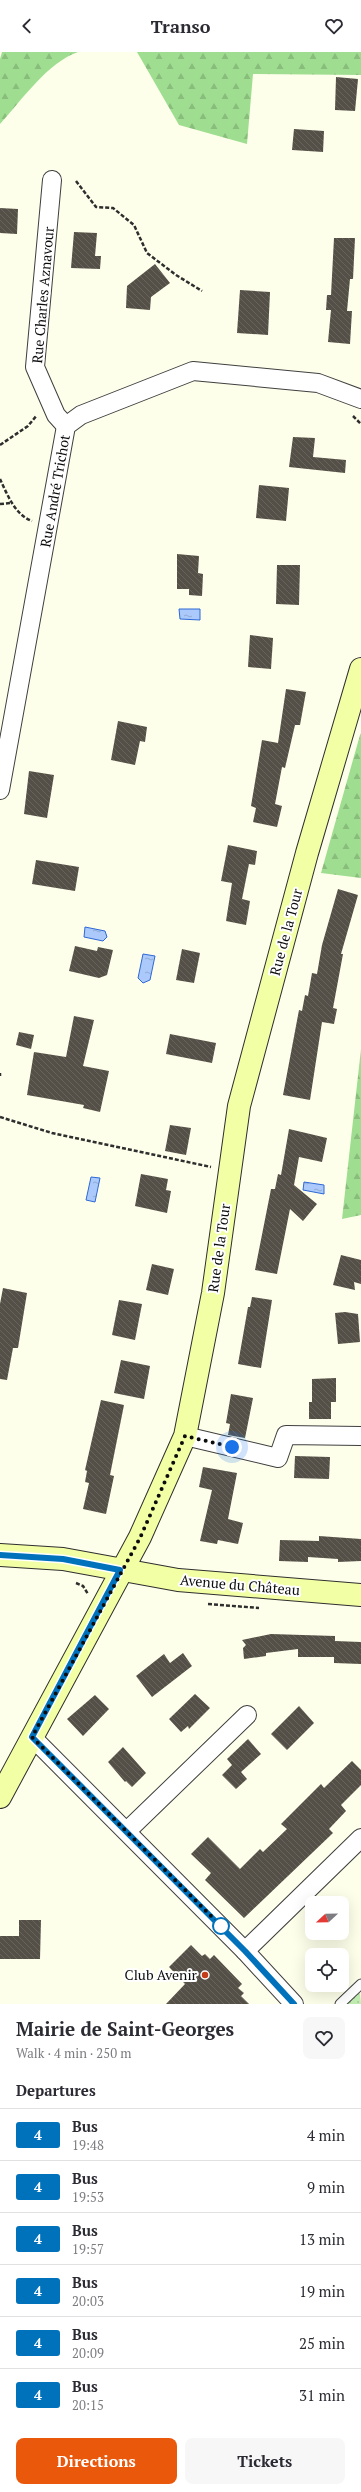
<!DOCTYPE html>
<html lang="en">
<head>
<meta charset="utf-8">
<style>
  :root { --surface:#fff; --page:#f7f7f7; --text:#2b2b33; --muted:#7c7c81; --line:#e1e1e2; --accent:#ea580c }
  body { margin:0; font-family:"PT Serif",serif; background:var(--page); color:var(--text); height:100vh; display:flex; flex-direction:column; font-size:15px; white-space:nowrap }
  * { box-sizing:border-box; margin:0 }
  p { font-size:13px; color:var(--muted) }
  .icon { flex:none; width:22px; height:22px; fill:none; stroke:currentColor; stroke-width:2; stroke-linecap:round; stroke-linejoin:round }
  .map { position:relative; height:1952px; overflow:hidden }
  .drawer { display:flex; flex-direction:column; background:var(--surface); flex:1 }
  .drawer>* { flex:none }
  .badge { padding:0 8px; border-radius:3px; font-size:14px; line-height:26px }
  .needle { width:26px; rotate:248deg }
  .tools { position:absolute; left:305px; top:1844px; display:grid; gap:8px }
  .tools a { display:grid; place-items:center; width:44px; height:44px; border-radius:8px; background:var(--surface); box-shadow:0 4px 16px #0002; font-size:20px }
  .you { position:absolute; width:20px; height:20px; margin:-10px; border:3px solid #fff; border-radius:50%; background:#1a73e8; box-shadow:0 0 0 6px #1a73e833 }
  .map>.badge { position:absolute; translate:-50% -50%; box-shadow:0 0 0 2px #fff }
  h2 { padding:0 16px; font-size:15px; line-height:36px }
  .round { display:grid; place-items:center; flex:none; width:42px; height:42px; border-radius:8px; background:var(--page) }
  .overview { display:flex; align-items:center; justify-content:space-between; height:68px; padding:0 16px }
  h1 { font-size:19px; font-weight:700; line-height:30px }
  .button { display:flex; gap:8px; margin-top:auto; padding:8px 16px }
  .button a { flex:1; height:46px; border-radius:8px; background:var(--accent); color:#fff; font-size:16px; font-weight:700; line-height:46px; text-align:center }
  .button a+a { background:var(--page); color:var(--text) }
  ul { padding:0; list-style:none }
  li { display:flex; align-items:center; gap:12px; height:52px; padding:0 16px; border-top:1px solid var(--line) }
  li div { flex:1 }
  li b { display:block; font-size:15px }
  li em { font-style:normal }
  li .badge { min-width:44px; font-weight:700; text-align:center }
  header { display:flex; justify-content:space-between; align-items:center; height:52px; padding:0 16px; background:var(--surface); font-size:18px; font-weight:700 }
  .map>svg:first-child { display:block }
  .grass { fill:url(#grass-dots) }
  .forest { fill:url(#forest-firs) }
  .water { fill:url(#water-ripples); stroke:#2d68d6 }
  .building { fill:url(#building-back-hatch) }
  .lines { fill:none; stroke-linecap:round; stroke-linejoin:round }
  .lane-casing { stroke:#3f3f3f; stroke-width:11 }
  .street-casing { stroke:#3f3f3f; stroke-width:20 }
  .secondary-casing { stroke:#2e2e2e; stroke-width:24 }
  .path { stroke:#2e2e2e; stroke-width:2.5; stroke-dasharray:4 2; stroke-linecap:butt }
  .lane { stroke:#fff; stroke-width:9 }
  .street { stroke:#fff; stroke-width:18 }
  .secondary { stroke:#f3ffa5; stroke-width:22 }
  .line-casing { stroke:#fff; stroke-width:9 }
  .line { stroke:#0072bc; stroke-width:6 }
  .walk { stroke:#0c0c0c; stroke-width:4; stroke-dasharray:0 7.2 }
  .stop-dot { fill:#fff; stroke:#0072bc; stroke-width:2 }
  .poi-dot { fill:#c43d1b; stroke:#fff; stroke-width:1.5 }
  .labels { text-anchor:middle; stroke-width:4; stroke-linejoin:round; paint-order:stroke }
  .street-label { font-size:14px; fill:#0c0c0c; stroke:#fff }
  .poi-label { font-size:14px; fill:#0c0c0c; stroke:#fff; text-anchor:end }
</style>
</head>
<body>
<header><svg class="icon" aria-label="back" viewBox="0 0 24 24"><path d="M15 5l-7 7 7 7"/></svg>Transo<svg class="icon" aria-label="heart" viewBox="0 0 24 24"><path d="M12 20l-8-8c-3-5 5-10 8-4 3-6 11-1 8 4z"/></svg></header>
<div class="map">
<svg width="361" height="1952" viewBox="0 0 361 1952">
  <defs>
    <pattern id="grass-dots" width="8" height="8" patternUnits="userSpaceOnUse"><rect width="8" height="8" fill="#c1ecb1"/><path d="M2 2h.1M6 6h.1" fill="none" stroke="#a5c997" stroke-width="1.8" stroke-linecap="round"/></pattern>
    <pattern id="forest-firs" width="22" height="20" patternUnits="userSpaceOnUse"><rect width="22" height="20" fill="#9fde90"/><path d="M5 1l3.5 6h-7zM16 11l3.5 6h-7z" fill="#88bd7b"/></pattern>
    <pattern id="water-ripples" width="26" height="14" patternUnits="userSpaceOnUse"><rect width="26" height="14" fill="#abc9fa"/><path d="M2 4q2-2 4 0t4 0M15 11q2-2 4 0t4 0" fill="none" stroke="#92abd5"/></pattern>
    <pattern id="building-back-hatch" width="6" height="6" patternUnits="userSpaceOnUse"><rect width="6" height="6" fill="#555047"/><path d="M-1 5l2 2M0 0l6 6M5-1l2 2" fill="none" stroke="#68645d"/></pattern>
  </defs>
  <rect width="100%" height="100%" fill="#feffea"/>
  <polygon class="grass" points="360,1940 361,1952 347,1952"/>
  <g class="forest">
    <path d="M2 0H78C48 10 21 49 0 72V7Z"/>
    <polygon points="137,0 361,0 361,23 253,22 247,92 179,73"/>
    <polygon points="361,681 361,826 321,821 360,683"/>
    <polygon points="361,997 361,1163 342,1167"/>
  </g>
  <g class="water">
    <polygon points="179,557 200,557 200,568 180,567"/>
    <polygon points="85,875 105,879 107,885 103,889 84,885"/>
    <polygon points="143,902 155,904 150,928 143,931 138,926"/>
    <polygon points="91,1125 100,1126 95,1150 86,1148"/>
    <polygon points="304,1130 324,1133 324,1142 303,1138"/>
  </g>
  <g class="building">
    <polygon points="336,25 358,27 355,59 335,58"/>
    <polygon points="294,77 324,79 323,100 292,98"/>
    <polygon points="0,156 18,157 17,182 0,181"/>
    <polygon points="74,180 97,181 95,204 101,204 100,217 71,216"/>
    <polygon points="334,186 355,186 353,227 350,227 347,259 352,259 350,292 328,290 331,258 326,258 327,243 331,243"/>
    <polygon points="155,212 170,231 151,245 150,258 126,256 127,234"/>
    <polygon points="240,238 270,240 268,283 237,281"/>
    <polygon points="293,385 315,386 313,405 346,408 345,421 289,415"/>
    <polygon points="259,433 289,436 286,469 256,466"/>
    <polygon points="177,502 199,504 198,521 203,522 202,544 189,543 189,537 177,537"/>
    <polygon points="277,513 300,513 299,553 276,552"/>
    <polygon points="250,583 273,586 271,617 248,615"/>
    <polygon points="286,637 306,640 300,673 295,673 285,716 282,715 275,752 282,754 277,775 253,770 256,756 251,754 262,688 278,691"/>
    <polygon points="118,669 147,675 145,690 140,689 135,713 111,708"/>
    <polygon points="29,719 54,723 47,766 24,762"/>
    <polygon points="228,793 257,799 255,813 249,812 242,847 250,849 246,873 226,869 232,831 221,829"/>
    <polygon points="36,808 79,815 75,839 32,832"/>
    <polygon points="338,837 358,843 341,902 343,902 333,956 337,957 334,972 322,970 310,1048 283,1043 299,958 302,959 305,943 308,944 312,921 317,922 322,893"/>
    <polygon points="75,894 97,899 98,895 113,898 107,923 99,926 69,919"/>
    <polygon points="182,897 200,901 194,931 176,928"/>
    <polygon points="74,964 94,968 83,1014 109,1019 100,1060 83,1056 84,1053 27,1043 34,1000 66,1005"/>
    <polygon points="19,980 34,983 31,997 16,993"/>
    <polygon points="170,982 216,991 212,1011 166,1002"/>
    <polygon points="170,1073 191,1076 186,1103 165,1099"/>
    <polygon points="289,1077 327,1086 322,1110 299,1105 294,1133 317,1152 303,1169 290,1157 277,1222 255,1218 271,1137 275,1137 278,1122 281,1123"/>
    <polygon points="141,1122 168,1127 166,1138 171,1139 167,1161 135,1154"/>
    <polygon points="341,1203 361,1208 361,1232 354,1230 355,1238 333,1233"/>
    <polygon points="152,1212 174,1217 168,1243 146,1238"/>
    <polygon points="3,1236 27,1241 18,1296 13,1296 7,1328 0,1327 0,1252"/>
    <polygon points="252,1245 272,1248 261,1316 238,1312 248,1255 250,1255"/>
    <polygon points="119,1248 142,1252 135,1288 112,1283"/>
    <polygon points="345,1260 358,1262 360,1290 338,1292 335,1261"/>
    <polygon points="121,1308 150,1314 144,1347 114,1341"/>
    <polygon points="336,1326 336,1350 331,1350 331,1367 309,1367 309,1350 312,1350 312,1327"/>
    <polygon points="231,1342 253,1346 245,1386 228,1383 230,1372 226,1371"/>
    <polygon points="101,1348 124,1353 110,1423 114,1424 106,1462 83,1457 89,1431 85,1430 87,1419 85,1418"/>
    <polygon points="295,1404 330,1405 329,1427 294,1426"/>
    <polygon points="203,1415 237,1421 228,1467 243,1471 238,1492 218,1488 217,1492 200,1489 212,1438 199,1435"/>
    <polygon points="319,1484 361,1487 361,1509 338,1510 338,1507 308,1505 308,1510 279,1509 280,1488 319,1489"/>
    <polygon points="271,1582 335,1584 335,1589 361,1590 361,1612 334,1611 334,1605 298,1605 298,1597 266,1601 266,1604 244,1607 243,1596 246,1593 242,1588"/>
    <polygon points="183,1601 192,1614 152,1645 136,1624 164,1602 170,1611"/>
    <polygon points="195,1642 210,1656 189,1677 188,1674 181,1680 169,1667"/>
    <polygon points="95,1643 109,1657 83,1684 67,1667"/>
    <polygon points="299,1654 314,1671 287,1698 271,1682"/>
    <polygon points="248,1687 261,1702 241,1720 247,1727 236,1737 222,1723 232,1713 227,1707"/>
    <polygon points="123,1695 146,1721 132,1735 126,1729 125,1730 108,1710"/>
    <polygon points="352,1709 361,1718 361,1733 341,1753 346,1759 329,1777 333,1781 244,1866 205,1828 211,1821 191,1802 208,1785 240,1817 260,1797 263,1800 287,1777 281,1772 321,1732 324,1736"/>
    <polygon points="19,1868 41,1868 40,1907 0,1907 0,1884 19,1884"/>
    <polygon points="191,1893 202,1904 205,1902 210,1907 214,1903 242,1932 238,1936 244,1941 241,1944 249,1952 166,1952 185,1932 169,1915"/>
  </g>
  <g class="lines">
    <g class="lane-casing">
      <polyline id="lane" points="340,1952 361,1932"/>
    </g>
    <g class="street-casing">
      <g id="street">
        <polyline points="52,128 35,315 56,363 66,374"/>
        <polyline points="0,738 66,374 81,363 193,319 318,331 361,347"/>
        <polyline points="185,1384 278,1406 286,1383 361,1384"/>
        <polyline points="32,1685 245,1899 294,1952"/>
        <polyline points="127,1779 247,1663"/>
        <polyline points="245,1899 361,1786"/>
      </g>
    </g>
    <g class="secondary-casing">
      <g id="secondary">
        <polyline points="0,1503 63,1507 178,1528 361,1543"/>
        <polyline points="0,1745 140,1485 185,1384 213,1241 239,1054 307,801 361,617"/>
      </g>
    </g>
    <g class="path">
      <polyline points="76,129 96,155 113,156 134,173 147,201 176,223 202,239"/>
      <polyline points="353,364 361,372"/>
      <polyline points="0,393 28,374 37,363"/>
      <path d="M0 427C7 442 15 463 32 469"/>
      <polyline points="0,452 11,451"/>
      <polyline points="0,1024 0,1021"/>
      <polyline points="0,1065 52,1081 211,1115"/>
      <polyline points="76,1531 83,1534 88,1542"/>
      <polyline points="208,1552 259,1556"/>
    </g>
    <use href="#lane" class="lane"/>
    <use href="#street" class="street"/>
    <use href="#secondary" class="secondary"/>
  </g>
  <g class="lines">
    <g class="line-casing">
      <polyline id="line" points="0,1503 63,1507 120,1518 32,1685 245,1899 294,1952"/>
    </g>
    <use href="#line" class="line"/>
    <polyline class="walk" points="221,1874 32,1685 140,1486 185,1384 232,1395"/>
  </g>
  <circle class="stop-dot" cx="221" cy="1874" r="8"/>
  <circle class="poi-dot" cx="205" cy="1923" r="4"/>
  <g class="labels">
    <g class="street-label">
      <text transform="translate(43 243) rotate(-85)" y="5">Rue Charles Aznavour</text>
      <text transform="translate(55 439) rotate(-80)" y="5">Rue André Trichot</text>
      <text transform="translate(286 880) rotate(-75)" y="5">Rue de la Tour</text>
      <text transform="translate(219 1196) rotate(-82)" y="5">Rue de la Tour</text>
      <text transform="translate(240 1533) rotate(5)" y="5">Avenue du Château</text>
    </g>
    <g class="poi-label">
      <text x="197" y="1928">Club Avenir</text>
    </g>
  </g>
</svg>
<div class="tools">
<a><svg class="needle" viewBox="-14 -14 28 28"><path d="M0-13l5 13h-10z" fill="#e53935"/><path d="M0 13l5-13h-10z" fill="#7c7c81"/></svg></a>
<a><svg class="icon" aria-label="locate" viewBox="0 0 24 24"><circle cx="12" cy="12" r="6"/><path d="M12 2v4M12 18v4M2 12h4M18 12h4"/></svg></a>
</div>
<div class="you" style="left:232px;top:1395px"></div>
</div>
<section class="drawer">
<div class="overview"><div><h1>Mairie de Saint-Georges</h1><p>Walk · 4 min · 250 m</p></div><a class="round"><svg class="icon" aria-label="heart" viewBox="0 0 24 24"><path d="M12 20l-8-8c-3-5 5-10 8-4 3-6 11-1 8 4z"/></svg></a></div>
<h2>Departures</h2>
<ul>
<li><span class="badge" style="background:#0072bc;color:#fff">4</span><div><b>Bus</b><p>19:48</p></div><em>4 min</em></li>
<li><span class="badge" style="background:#0072bc;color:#fff">4</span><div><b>Bus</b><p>19:53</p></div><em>9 min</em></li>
<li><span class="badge" style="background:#0072bc;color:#fff">4</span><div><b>Bus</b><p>19:57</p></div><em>13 min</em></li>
<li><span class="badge" style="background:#0072bc;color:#fff">4</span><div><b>Bus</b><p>20:03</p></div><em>19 min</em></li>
<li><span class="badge" style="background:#0072bc;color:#fff">4</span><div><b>Bus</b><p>20:09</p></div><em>25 min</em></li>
<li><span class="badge" style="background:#0072bc;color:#fff">4</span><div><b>Bus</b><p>20:15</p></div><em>31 min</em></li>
</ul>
<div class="button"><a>Directions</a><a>Tickets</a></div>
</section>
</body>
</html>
